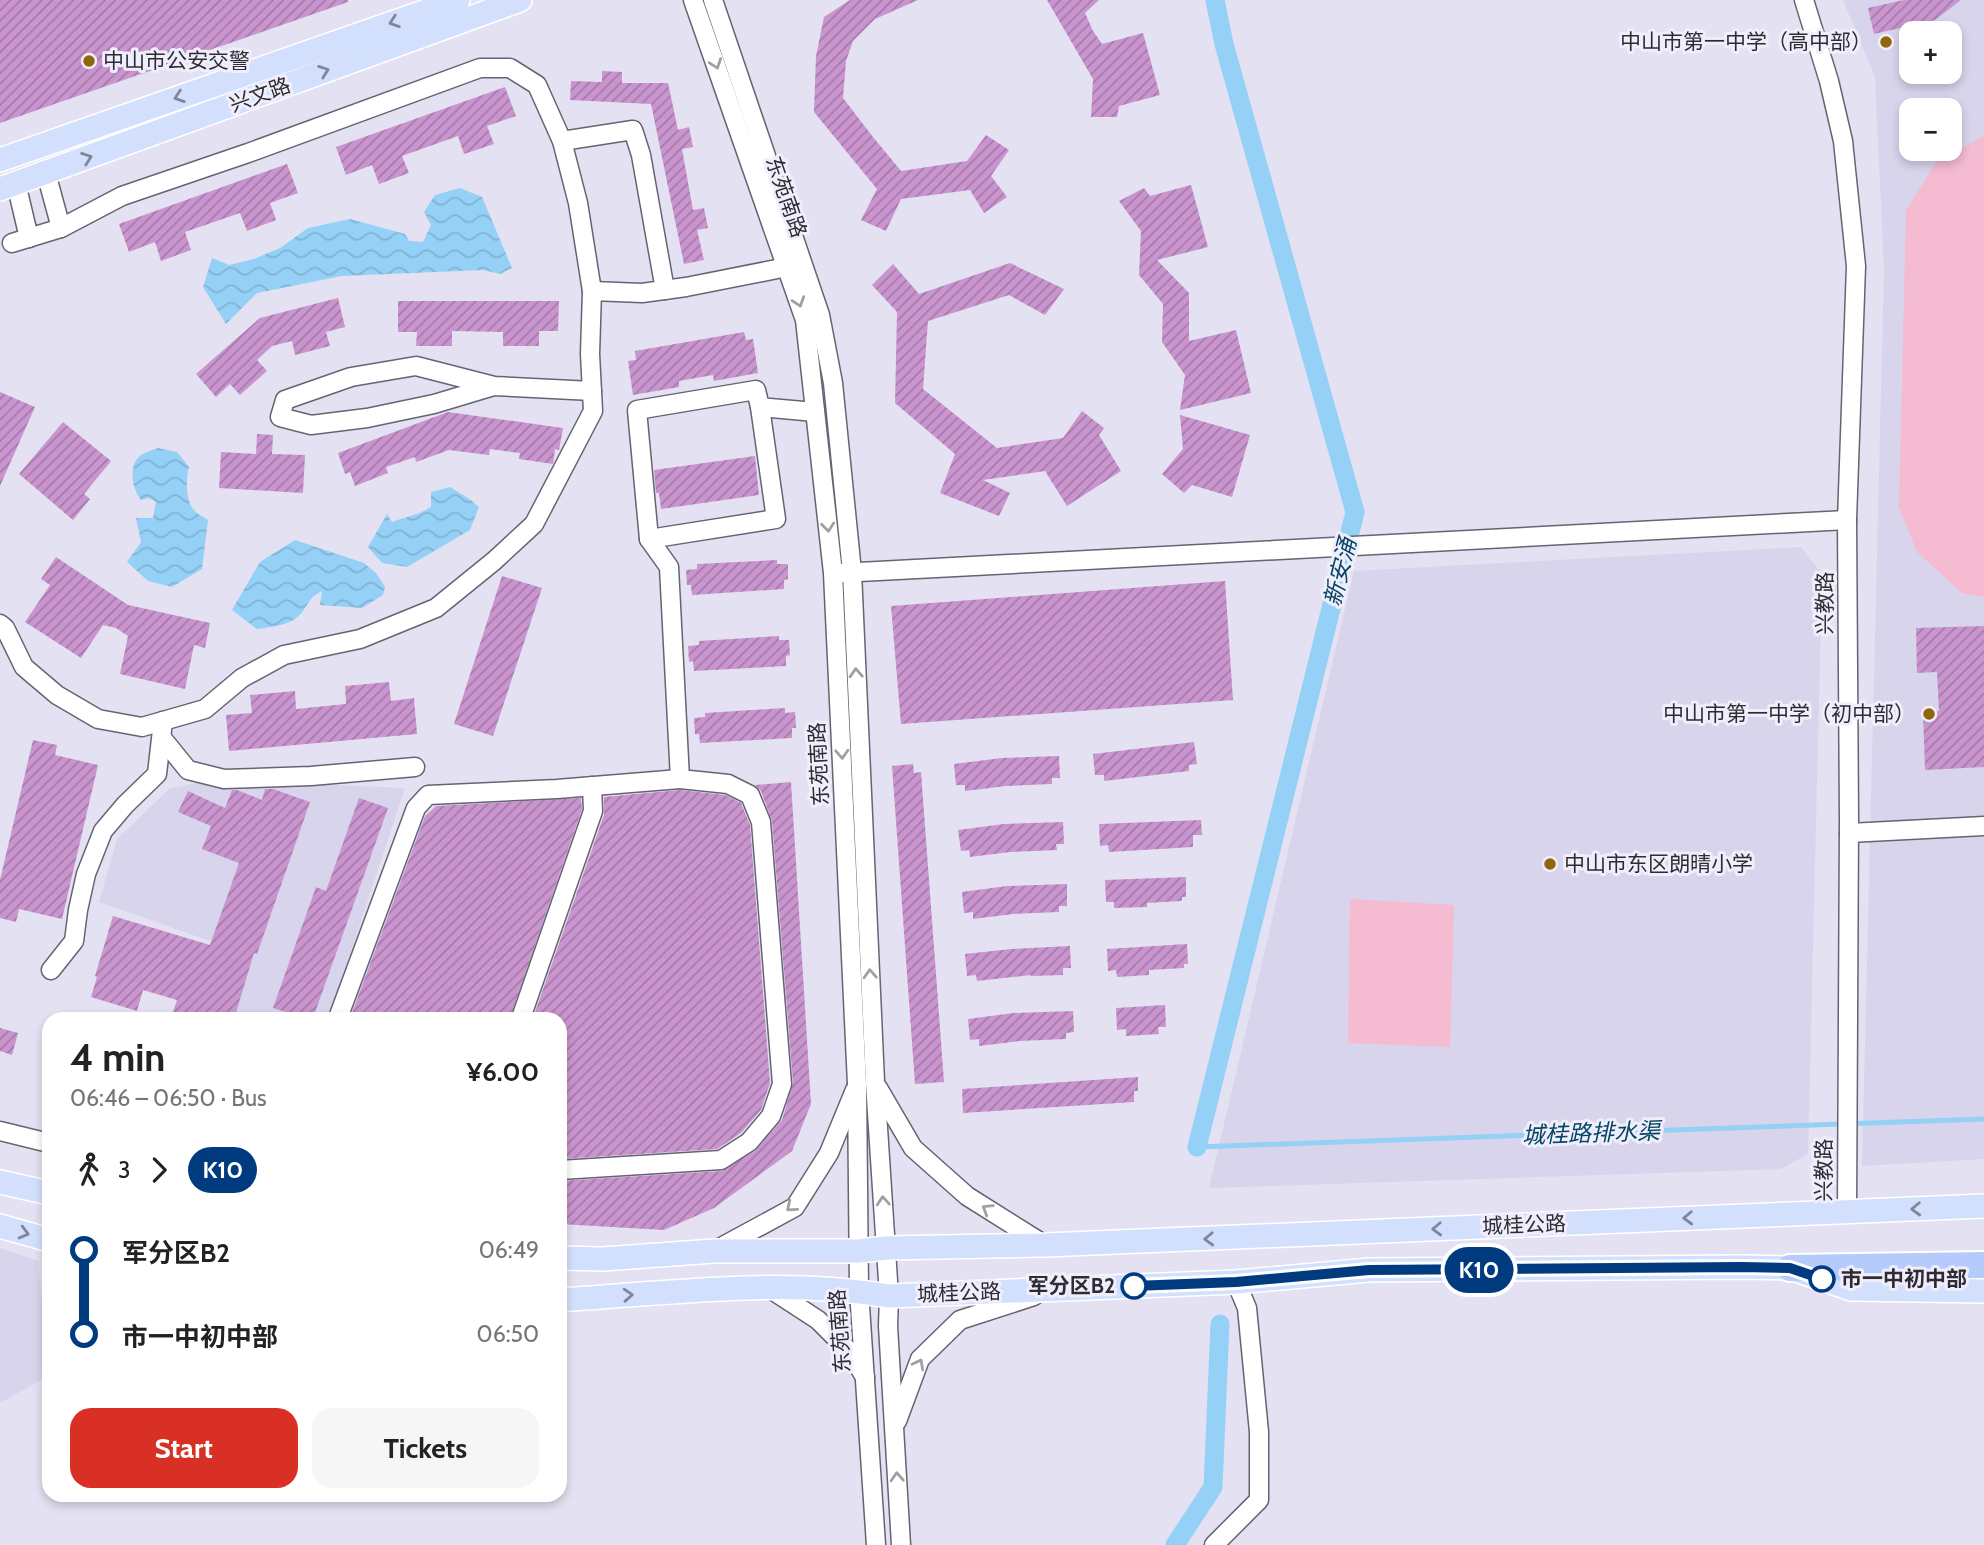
<!DOCTYPE html>
<html lang="en">
<head>
<meta charset="utf-8">
<style>
  :root { --surface:#fff; --page:#f6f6f6; --text:#222; --muted:#767676; --accent:#d93025 }
  body { margin:0; font-family:Cabin,"Noto Sans SC",sans-serif; background:var(--page); color:var(--text); height:100vh; display:flex; flex-direction:column; font-size:26px; white-space:nowrap }
  * { box-sizing:border-box; margin:0 }
  p { font-size:23px; color:var(--muted) }
  .icon { flex:none; width:38px; height:38px; fill:none; stroke:currentColor; stroke-width:2; stroke-linecap:round; stroke-linejoin:round }
  .map { position:relative; flex:1; overflow:hidden }
  .sheet { position:absolute; left:42px; top:1012px; width:525px; height:490px; display:flex; flex-direction:column; background:var(--surface); border-radius:21px; box-shadow:0 4px 10px #0003 }
  .sheet>* { flex:none }
  .badge { padding:0 14px; border-radius:23px; font-size:24px; line-height:46px }
  .buttons { position:absolute; left:1899px; top:21px; display:grid; gap:14px }
  .buttons a { display:grid; place-items:center; width:63px; height:63px; border-radius:14px; background:var(--surface); box-shadow:0 4px 10px #0003; font-size:35px }
  .map>.badge { position:absolute; translate:-50% -50%; box-shadow:0 0 0 4px #fff }
  .legs { display:flex; align-items:center; gap:10px; height:77px; padding:0 28px; font-size:23px }
  .legs p { margin-inline-start:auto }
  .head { display:flex; align-items:center; justify-content:space-between; height:119px; padding:0 28px }
  h1 { font-size:38px; font-weight:700; line-height:52px }
  .action { display:flex; gap:14px; margin-top:auto; padding:14px 28px }
  .action a { flex:1; height:80px; border-radius:21px; background:var(--accent); color:#fff; font-size:28px; font-weight:700; line-height:80px; text-align:center }
  .action a+a { background:var(--page); color:var(--text) }
  ul { padding:0 28px; list-style:none }
  li { display:flex; align-items:center; gap:24px; height:84px; font-size:26px }
  li i { display:grid; place-items:center; width:10px; height:100%; margin:0 9px; background:currentColor }
  li i::after { content:''; width:18px; height:18px; margin:-9px; border:5px solid; border-radius:50%; background:var(--surface) }
  li p { margin-inline-start:auto }
  li:first-child i { background:linear-gradient(#0000 50%,currentColor 0) }
  li:last-child i { background:linear-gradient(currentColor 50%,#0000 0) }
  .map>svg:first-child { display:block }
  .built { fill:#d8d4ec; fill-rule:evenodd }
  .pitch { fill:#f4bbd1 }
  .water { fill:url(#water-waves) }
  .lines { fill:none; stroke-linecap:round; stroke-linejoin:round }
  .stream { stroke:#95d0f6; stroke-width:5 }
  .canal { stroke:#95d0f6; stroke-width:19 }
  .building { fill:url(#building-hatch) }
  .minor-casing { stroke:#666372; stroke-width:21 }
  .major-casing { stroke:#fff; stroke-width:26 }
  .highway-casing { stroke:#fff; stroke-width:30 }
  .minor { stroke:#fff; stroke-width:18 }
  .major { stroke:#d3e0fd; stroke-width:23 }
  .highway { stroke:#b5cbfb; stroke-width:26 }
  .oneway { stroke:#808698 }
  .oneway2 { stroke:#a0a0a3 }
  .line-1-casing { stroke:#fff; stroke-width:16 }
  .line-1 { stroke:#003b80; stroke-width:10 }
  .poi-dot { fill:#8f660b; stroke:#f1eefc; stroke-width:2.5 }
  .stop-1-dot { fill:#fff; stroke:#003b80; stroke-width:3.5 }
  .labels { text-anchor:middle; stroke-width:6; stroke-linejoin:round; paint-order:stroke }
  .poi-label { font-size:21px; fill:#2d2c33; stroke:#f1eefc; text-anchor:end }
  .street-label { font-size:21px; fill:#2d2c33; stroke:#f1eefc }
  .stop-label { font-size:21px; font-weight:bold; fill:#2d2c33; stroke:#f1eefc; text-anchor:start }
  .water-label { font-size:23px; font-style:italic; fill:#054564; stroke:#f1eefc }
</style>
</head>
<body>
<div class="map">
<svg width="1984" height="1545" viewBox="0 0 1984 1545">
  <defs>
    <pattern id="water-waves" width="16" height="10" patternUnits="userSpaceOnUse" patternTransform="scale(1.75)"><rect width="16" height="10" fill="#95d0f6"/><path d="M0 5q4-4 8 0t8 0" fill="none" stroke="#81b3d3"/></pattern>
    <pattern id="building-hatch" width="6" height="6" patternUnits="userSpaceOnUse" patternTransform="scale(1.75)"><rect width="6" height="6" fill="#ca95cf"/><path d="M-1 1l2-2M0 6l6-6M5 7l2-2" fill="none" stroke="#a47aa9"/></pattern>
  </defs>
  <rect width="100%" height="100%" fill="#e4e1f2"/>
  <g class="built">
    <path d="M1843 0H1984V1159L1862 1166 1884 270 1875 77ZM1911 33H1950V72H1911ZM1911 110H1950V149H1911Z"/>
    <polygon points="1801,547 1822,574 1808,1154 1781,1169 1209,1188 1354,571"/>
    <polygon points="211,780 405,788 329,1018 228,1018 250,955 99,902 117,839 169,789"/>
    <polygon points="0,1248 38,1261 45,1335 41,1380 0,1403"/>
  </g>
  <g class="pitch">
    <polygon points="1984,136 1984,597 1962,593 1917,552 1899,507 1906,210 1937,161"/>
    <polygon points="1350,899 1454,905 1450,1047 1348,1043"/>
  </g>
  <g class="water">
    <polygon points="460,188 482,197 512,268 500,274 483,270 342,276 257,293 226,324 203,287 212,258 229,265 254,259 280,248 308,228 350,219 405,234 409,241 423,242 431,225 424,212 435,195"/>
    <path d="M158 448 177 452 189 467C186 479 185 497 193 509 196 513 203 517 208 520L202 569 172 587 148 581 127 562 141 542 136 518H153L156 502 149 498 141 500C133 490 128 469 138 458 142 453 152 450 158 448Z"/>
    <path d="M450 487 471 500 479 507 470 530 407 567 382 563 368 547 387 514 392 522C408 516 416 516 431 507V492Z"/>
    <path d="M295 540 364 563 376 573 385 587 383 595 362 608 320 605 322 591C309 598 311 600 303 611 292 626 275 626 257 629L232 610 260 562Z"/>
  </g>
  <g class="lines">
    <polyline class="stream" points="1197,1147 1984,1119"/>
    <g class="canal">
      <polyline points="1197,1147 1355,512 1224,44 1215,0"/>
      <polyline points="1175,1545 1213,1487 1220,1324"/>
    </g>
  </g>
  <g class="building">
    <polygon points="0,0 348,0 348,2 0,123"/>
    <polygon points="850,0 918,0 875,19 853,41 846,61 843,98 873,137 901,171 967,161 986,135 1009,150 991,176 1007,197 984,213 970,190 901,199 886,231 861,220 877,189 814,112 816,56 824,17"/>
    <polygon points="1047,0 1099,0 1085,13 1093,31 1102,44 1143,33 1160,95 1119,106 1117,117 1091,117 1093,79"/>
    <polygon points="1904,0 1961,0 1935,20 1874,34 1868,8"/>
    <polygon points="602,71 622,72 622,83 668,83 678,130 689,127 693,147 682,149 693,210 704,208 708,228 697,230 704,260 684,264 651,104 570,100 571,81 602,82"/>
    <polygon points="505,87 516,116 487,126 494,144 464,154 458,136 402,156 409,173 379,184 372,165 346,175 336,147"/>
    <polygon points="287,164 298,193 270,203 276,220 247,231 240,213 214,222 185,232 191,250 161,261 155,242 129,252 119,224"/>
    <polygon points="1191,185 1208,247 1157,260 1189,293 1189,341 1236,330 1251,393 1180,410 1185,375 1162,342 1163,304 1139,275 1141,231 1119,201 1144,188 1150,196"/>
    <polygon points="1010,263 1064,289 1045,315 1009,295 928,321 923,389 997,448 1063,438 1082,411 1104,428 1099,435 1121,471 1067,506 1045,471 983,480 1010,493 999,516 940,493 955,454 895,403 897,312 872,285 893,264 919,294"/>
    <polygon points="338,298 345,327 326,332 330,346 295,355 292,341 272,346 257,360 267,371 240,395 230,384 216,397 196,374 260,318"/>
    <polygon points="398,301 559,301 558,331 539,331 539,346 503,346 503,332 452,331 452,346 416,346 417,332 398,332"/>
    <polygon points="744,332 746,340 753,339 758,373 714,381 713,375 679,381 679,387 633,395 628,361 636,360 635,351"/>
    <polygon points="0,392 35,407 0,486"/>
    <polygon points="448,412 563,428 559,450 555,449 553,464 519,459 520,453 490,449 489,455 449,450 416,462 415,457 386,467 388,473 355,486 350,472 345,474 338,453"/>
    <polygon points="1180,415 1250,435 1232,497 1192,485 1184,493 1162,474 1183,449"/>
    <polygon points="63,422 111,461 84,494 90,499 73,520 19,474"/>
    <polygon points="257,434 273,435 272,454 305,455 303,493 219,488 221,452 256,454"/>
    <polygon points="755,456 759,495 661,509 659,493 656,493 654,470"/>
    <polygon points="56,557 128,605 210,623 205,648 194,645 185,689 120,674 128,636 116,628 103,625 81,658 25,622 50,585 41,579"/>
    <polygon points="777,560 777,564 788,564 788,579 784,580 784,589 692,595 691,585 687,585 686,570 697,569 697,564"/>
    <polygon points="502,576 542,588 493,736 454,724"/>
    <polygon points="1225,581 1233,700 901,724 891,606"/>
    <polygon points="1984,626 1984,767 1925,770 1923,711 1939,711 1937,672 1917,673 1916,628"/>
    <polygon points="779,636 779,640 789,640 790,655 786,656 786,666 694,671 693,661 689,662 688,646 699,645 699,641"/>
    <polygon points="389,682 391,701 414,698 417,734 229,751 226,715 252,713 250,695 295,691 296,709 346,704 345,686"/>
    <polygon points="785,708 785,713 795,712 796,728 792,728 792,738 700,743 699,734 695,734 694,718 705,717 705,713"/>
    <polygon points="33,740 57,745 55,755 98,765 62,919 19,909 16,922 0,918 0,880"/>
    <polygon points="1194,742 1197,764 1189,765 1189,771 1104,781 1104,775 1095,775 1093,754"/>
    <polygon points="1059,756 1060,778 1052,778 1052,784 1006,786 965,791 965,785 956,785 954,764 1002,758"/>
    <polygon points="913,764 914,773 921,772 944,1082 915,1084 892,766"/>
    <polygon points="791,782 811,1104 792,1151 714,1208 664,1230 560,1224 560,1181 722,1171 755,1151 782,1120 793,1083 772,821 761,791 755,785"/>
    <polygon points="265,789 273,789 310,802 257,954 254,953 235,1016 229,1014 228,1018 171,1018 177,1000 143,990 137,1011 91,997 97,977 95,976 113,916 210,945 239,863 202,849 211,826 178,812 188,791 225,808 232,790 237,790 262,800"/>
    <polygon points="680,790 725,795 741,803 750,825 770,1083 761,1110 741,1133 717,1149 560,1159 560,1018 533,1018 604,815 604,797"/>
    <polygon points="359,798 388,808 313,1018 303,1015 302,1017 273,1008 316,887 326,891"/>
    <polygon points="581,798 582,809 510,1018 350,1018 425,816 436,806"/>
    <polygon points="1201,820 1202,835 1193,835 1193,847 1109,852 1108,845 1100,846 1099,824"/>
    <polygon points="1063,822 1064,844 1056,844 1057,850 1010,852 970,857 969,850 961,851 958,830 1004,824"/>
    <polygon points="1186,877 1186,897 1182,897 1182,901 1147,903 1147,907 1114,908 1114,902 1106,902 1105,880"/>
    <polygon points="1067,884 1067,906 1059,906 1059,912 1013,914 973,919 973,912 964,913 962,892 1007,886"/>
    <polygon points="1187,944 1188,964 1184,964 1184,968 1149,970 1149,975 1117,977 1116,970 1108,971 1107,949"/>
    <polygon points="1070,946 1071,968 1063,968 1063,975 1031,976 1031,975 977,981 976,975 967,976 965,954 1011,949"/>
    <polygon points="1165,1005 1166,1027 1158,1027 1159,1034 1126,1036 1126,1029 1117,1030 1116,1008"/>
    <polygon points="1073,1011 1074,1032 1066,1033 1066,1039 1019,1041 979,1046 979,1039 970,1040 968,1019 1014,1013"/>
    <polygon points="0,1028 18,1033 12,1055 0,1051"/>
    <polygon points="1138,1077 1138,1091 1134,1091 1134,1102 963,1113 962,1089"/>
  </g>
  <g class="lines">
    <g class="minor-casing">
      <g id="minor">
        <polyline points="693,0 805,320 833,573 857,1084 859,1291 876,1545"/>
        <polyline points="713,0 820,315 833,383 852,572 875,1082 889,1296 888,1326 901,1545"/>
        <polyline points="1804,0 1829,81 1843,141 1856,266 1847,520 1849,821 1847,1212"/>
        <polyline points="562,141 633,130 641,155 665,290"/>
        <polyline points="46,173 61,228"/>
        <polyline points="16,183 29,238"/>
        <polyline points="12,243 61,228 122,196 248,153 480,68 510,68 537,85 562,141 578,203 592,291"/>
        <polyline points="494,386 434,404 367,418 311,425 280,417 285,400 351,377 416,366 494,386 592,391"/>
        <polyline points="649,539 776,519 760,407"/>
        <polyline points="840,573 1847,520"/>
        <polyline points="0,624 5,628 24,667 57,695 98,719 142,727 205,709 242,678 284,655 360,639 436,608 494,561 534,524 593,411 590,354 592,291 642,293 686,287 787,267"/>
        <polyline points="162,738 188,770 224,779 311,776 415,767"/>
        <polyline points="1849,833 1984,826"/>
        <polyline points="51,970 74,941 78,910 86,874 103,831 125,805 157,774 163,721"/>
        <polyline points="338,1018 416,808 428,795 557,789 680,779"/>
        <polyline points="521,1018 593,811 592,786"/>
        <polyline points="878,1088 913,1148 967,1196 1045,1245"/>
        <polyline points="0,1131 49,1143"/>
        <polyline points="560,1170 721,1160 749,1142 771,1116 782,1084 761,822 750,795 728,784 680,779 669,567 649,539 637,410 756,390 760,407 815,412"/>
        <polyline points="714,1251 795,1207 829,1153 855,1090"/>
        <polyline points="766,1286 818,1320 848,1350 865,1377"/>
        <polyline points="897,1421 920,1359 960,1320 1034,1296"/>
        <polyline points="1214,1545 1259,1500 1259,1432 1247,1308 1236,1282"/>
      </g>
    </g>
    <g class="major-casing">
      <g id="major">
        <polyline points="0,160 458,0"/>
        <polyline points="0,189 520,0"/>
        <polyline points="0,1182 49,1193"/>
        <polyline points="0,1226 49,1240"/>
        <polyline points="560,1258 603,1259 714,1251 858,1251 887,1248 1045,1245 1984,1206"/>
        <path d="M560 1300C669 1293 781 1278 889 1296L1236 1282 1369 1270 1741 1267 1790 1268 1851 1289 1984 1291"/>
      </g>
    </g>
    <g class="highway-casing">
      <polyline id="highway" points="1790,1268 1984,1265"/>
    </g>
    <use href="#minor" class="minor"/>
    <use href="#major" class="major"/>
    <use href="#highway" class="highway"/>
  </g>
  <defs><path id="oneway-chevron" d="M-2-3.5L2.5 0L-2 3.5" fill="none" stroke-width="1.6" stroke-linecap="round" stroke-linejoin="round" transform="scale(1.75)"/></defs>
  <g class="oneway">
    <use href="#oneway-chevron" transform="translate(394 22) rotate(161)"/>
    <use href="#oneway-chevron" transform="translate(324 71) rotate(-20)"/>
    <use href="#oneway-chevron" transform="translate(179 97) rotate(161)"/>
    <use href="#oneway-chevron" transform="translate(87 158) rotate(-20)"/>
    <use href="#oneway-chevron" transform="translate(1916 1209) rotate(178)"/>
    <use href="#oneway-chevron" transform="translate(1688 1218) rotate(178)"/>
    <use href="#oneway-chevron" transform="translate(1437 1229) rotate(178)"/>
    <use href="#oneway-chevron" transform="translate(24 1233) rotate(15)"/>
    <use href="#oneway-chevron" transform="translate(1209 1239) rotate(178)"/>
    <use href="#oneway-chevron" transform="translate(628 1295) rotate(-4)"/>
  </g>
  <g class="oneway2">
    <use href="#oneway-chevron" transform="translate(716 64) rotate(71)"/>
    <use href="#oneway-chevron" transform="translate(799 302) rotate(71)"/>
    <use href="#oneway-chevron" transform="translate(828 527) rotate(84)"/>
    <use href="#oneway-chevron" transform="translate(856 673) rotate(-93)"/>
    <use href="#oneway-chevron" transform="translate(842 754) rotate(87)"/>
    <use href="#oneway-chevron" transform="translate(870 974) rotate(-93)"/>
    <use href="#oneway-chevron" transform="translate(883 1201) rotate(-94)"/>
    <use href="#oneway-chevron" transform="translate(791 1207) rotate(140)"/>
    <use href="#oneway-chevron" transform="translate(987 1209) rotate(-148)"/>
    <use href="#oneway-chevron" transform="translate(919 1364) rotate(-62)"/>
    <use href="#oneway-chevron" transform="translate(897 1477) rotate(-93)"/>
  </g>
  <g class="lines">
    <g class="line-1-casing">
      <polyline id="line-1" points="1134,1286 1236,1282 1369,1270 1741,1267 1790,1268 1822,1279"/>
    </g>
    <use href="#line-1" class="line-1"/>
  </g>
  <g class="poi-dot">
    <circle cx="1886" cy="42" r="7"/>
    <circle cx="89" cy="61" r="7"/>
    <circle cx="1929" cy="714" r="7"/>
    <circle cx="1550" cy="864" r="7"/>
  </g>
  <g class="stop-1-dot">
    <circle cx="1822" cy="1279" r="12"/>
    <circle cx="1134" cy="1286" r="12"/>
  </g>
  <g class="labels">
    <g class="poi-label">
      <text x="1872" y="49">中山市第一中学（高中部）</text>
      <text x="103" y="68" text-anchor="start">中山市公安交警</text>
      <text x="1915" y="721">中山市第一中学（初中部）</text>
      <text x="1564" y="871" text-anchor="start">中山市东区朗晴小学</text>
    </g>
    <g class="street-label">
      <text transform="translate(260 95) rotate(-20)" y="7">兴文路</text>
      <text transform="translate(786 197) rotate(71)" y="7">东苑南路</text>
      <text transform="translate(1825 603) rotate(-90)" y="7">兴教路</text>
      <text transform="translate(819 764) rotate(-93)" y="7">东苑南路</text>
      <text transform="translate(1824 1170) rotate(-90)" y="7">兴教路</text>
      <text transform="translate(1524 1225) rotate(-2)" y="7">城桂公路</text>
      <text transform="translate(959 1293) rotate(-2)" y="7">城桂公路</text>
      <text transform="translate(840 1331) rotate(-94)" y="7">东苑南路</text>
    </g>
    <g class="stop-label">
      <text x="1841" y="1286">市一中初中部</text>
      <text x="1115" y="1293" text-anchor="end">军分区B2</text>
    </g>
    <g class="water-label">
      <text transform="translate(1340 572) rotate(-76)" y="8">新安涌</text>
      <text transform="translate(1591 1133) rotate(-2)" y="8">城桂路排水渠</text>
    </g>
  </g>
</svg>
<div class="buttons">
<a>+</a>
<a>−</a>
</div>
<b class="badge" style="left:1479px;top:1270px;background:#003b80;color:#fff">K10</b>
<section class="sheet">
<div class="head"><div><h1>4 min</h1><p>06:46 – 06:50 · Bus</p></div><b>¥6.00</b></div>
<div class="legs"><svg class="icon" aria-label="walk" viewBox="0 0 24 24"><circle cx="13" cy="4" r="2"/><path d="M13 8l-2 6 4 7M11 14l-3 7M7 12l3-4h3l4 4"/></svg>3<svg class="icon" aria-label="forward" viewBox="0 0 24 24"><path d="M9 5l7 7-7 7"/></svg><b class="badge" style="background:#003b80;color:#fff">K10</b></div>
<ul>
<li><i style="color:#003b80"></i><b>军分区B2</b><p>06:49</p></li>
<li><i style="color:#003b80"></i><b>市一中初中部</b><p>06:50</p></li>
</ul>
<div class="action"><a>Start</a><a>Tickets</a></div>
</section>
</div>
</body>
</html>
